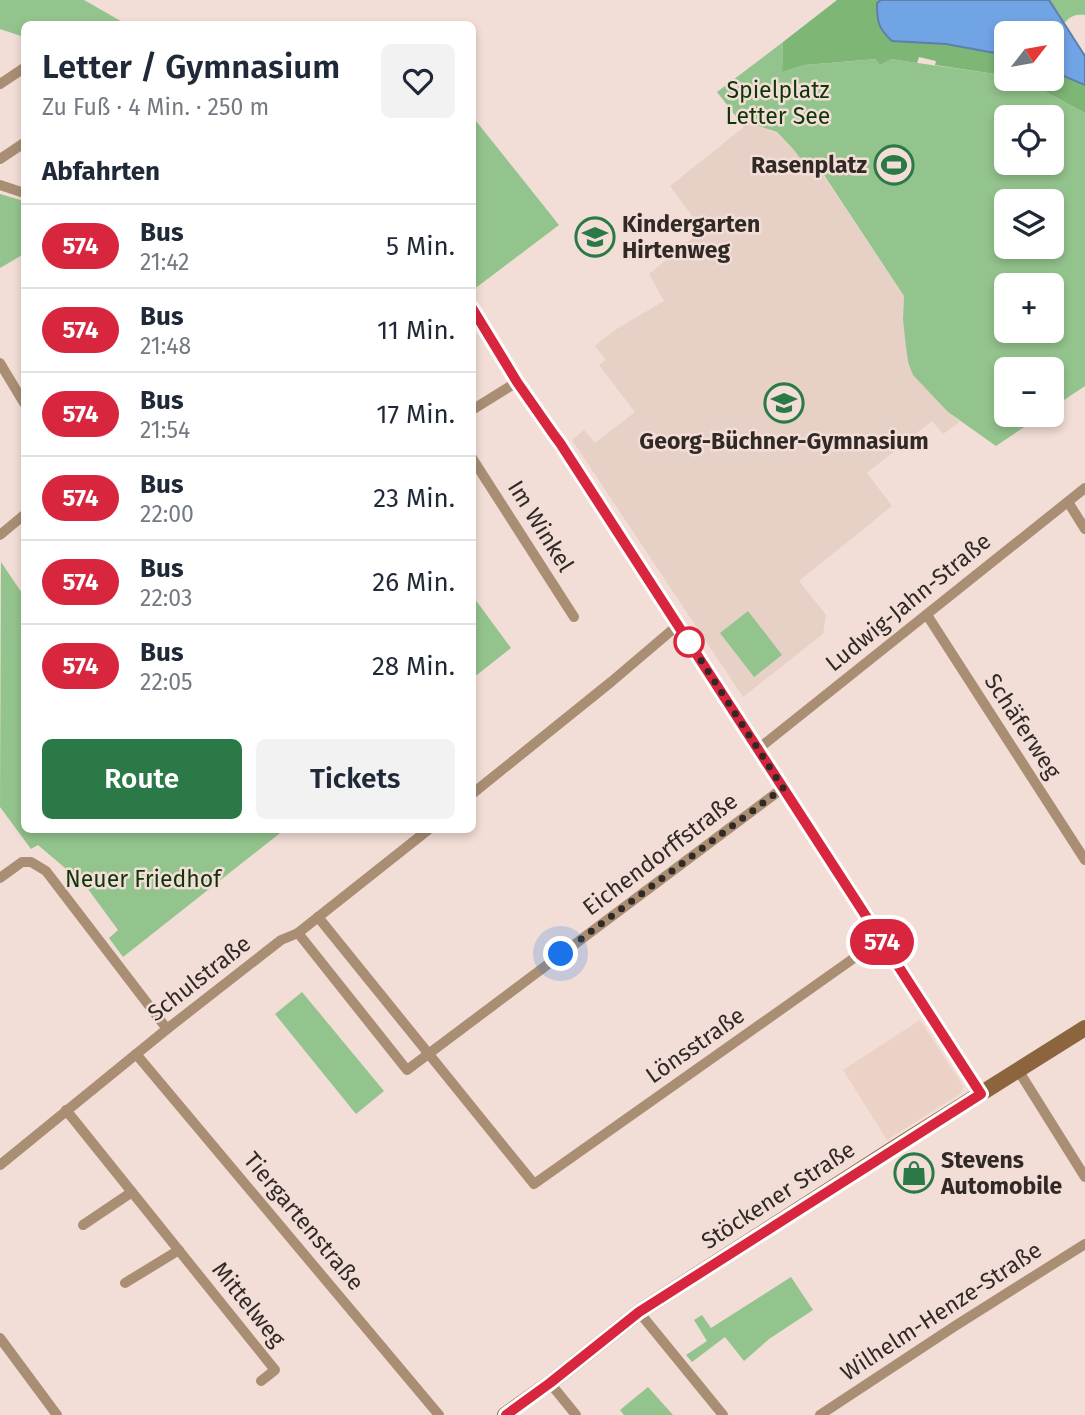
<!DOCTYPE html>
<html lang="de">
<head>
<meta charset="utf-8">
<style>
  :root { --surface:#fff; --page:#f2f2f3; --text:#1f2937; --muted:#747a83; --line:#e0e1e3; --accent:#2c7948 }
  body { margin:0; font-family:"Fira Sans",sans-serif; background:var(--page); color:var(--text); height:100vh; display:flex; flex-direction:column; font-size:26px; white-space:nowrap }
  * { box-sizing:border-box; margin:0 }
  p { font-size:23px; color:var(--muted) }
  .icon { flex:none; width:38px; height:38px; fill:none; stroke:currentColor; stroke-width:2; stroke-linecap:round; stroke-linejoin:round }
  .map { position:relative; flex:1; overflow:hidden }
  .sheet { position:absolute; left:21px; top:21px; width:455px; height:812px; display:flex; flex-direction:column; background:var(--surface); border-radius:10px; box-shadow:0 4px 10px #0003 }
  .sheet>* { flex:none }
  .badge { padding:0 14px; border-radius:23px; font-size:24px; line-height:46px }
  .needle { width:46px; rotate:59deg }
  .fabs { position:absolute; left:994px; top:21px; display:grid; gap:14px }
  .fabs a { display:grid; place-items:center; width:70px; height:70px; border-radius:10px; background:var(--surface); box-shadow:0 4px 10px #0003; font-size:35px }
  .you { position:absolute; width:35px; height:35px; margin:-18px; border:5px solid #fff; border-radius:50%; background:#1a73e8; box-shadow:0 0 0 10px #1a73e833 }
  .map>.badge { position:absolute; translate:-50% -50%; box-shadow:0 0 0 4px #fff }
  h2 { padding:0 21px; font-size:26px; line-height:63px }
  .round { display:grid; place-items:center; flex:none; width:74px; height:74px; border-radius:10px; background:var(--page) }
  .headline { display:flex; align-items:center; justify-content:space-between; height:119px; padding:0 21px }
  h1 { font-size:33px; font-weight:600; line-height:52px }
  .action { display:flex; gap:14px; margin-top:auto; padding:14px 21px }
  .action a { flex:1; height:80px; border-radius:10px; background:var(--accent); color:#fff; font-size:28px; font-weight:600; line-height:80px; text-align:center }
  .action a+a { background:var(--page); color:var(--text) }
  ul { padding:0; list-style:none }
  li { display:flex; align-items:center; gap:21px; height:84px; padding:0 21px; border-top:2px solid var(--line) }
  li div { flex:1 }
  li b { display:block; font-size:26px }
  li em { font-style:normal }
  li .badge { min-width:77px; font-weight:700; text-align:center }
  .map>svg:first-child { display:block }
  .built { fill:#ecd1c6 }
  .education { fill:#e7d0c6 }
  .green { fill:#94c48d; fill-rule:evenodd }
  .forest { fill:#7db675 }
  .water { fill:#71a4e5; stroke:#5e7fac; stroke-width:2 }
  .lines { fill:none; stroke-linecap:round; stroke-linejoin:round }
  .minor { stroke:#a98e74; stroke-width:10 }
  .secondary { stroke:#8c643d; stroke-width:16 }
  .line-casing { stroke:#fff; stroke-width:16 }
  .line { stroke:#d7263d; stroke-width:10 }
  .walk { stroke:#312926; stroke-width:7; stroke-dasharray:0 12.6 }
  .stop-dot { fill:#fff; stroke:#d7263d; stroke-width:3.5 }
  .labels { text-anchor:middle; stroke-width:5; stroke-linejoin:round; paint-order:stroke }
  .park-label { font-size:23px; fill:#0f3609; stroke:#f2ded6 }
  .poi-label { font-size:23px; font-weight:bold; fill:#312926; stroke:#f2ded6; text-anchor:start }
  .street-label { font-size:23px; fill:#312926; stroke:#f2ded6 }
</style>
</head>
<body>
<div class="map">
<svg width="1085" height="1415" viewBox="0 0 1085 1415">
  <rect width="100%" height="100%" fill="#f2ded6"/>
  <polygon class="built" points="920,1020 963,1086 962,1091 960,1094 887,1140 843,1070"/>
  <polygon class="education" points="749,123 777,133 793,149 811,172 819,169 904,296 903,320 908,362 948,412 960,422 943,434 932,421 867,473 892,506 799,581 826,615 823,634 743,697 572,440 584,430 595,443 635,412 599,365 606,360 595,346 615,330 664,301 649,274 695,236 695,220 670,186"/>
  <g class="green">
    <polygon points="0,0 84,0 126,24 24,24 24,37 0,29"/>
    <path d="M1049 0H1085V15C1075 14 1071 16 1064 23Z"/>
    <path d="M783 42 782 72 805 65 877 59 880 65 890 59 995 74 1048 93 1085 113V386L1052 408V369H1006V415H1042L996 446 948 412 913 375 908 362 906 347 903 320 904 296 820 169 811 172 793 149 777 132 749 123 744 127 717 92ZM1006 117H1052V163H1006ZM1006 201H1052V247H1006ZM1006 285H1052V331H1006Z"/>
    <polygon points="472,116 559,225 473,290 472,290"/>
    <polygon points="0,194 24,201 24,254 0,268"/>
    <polygon points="1,562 24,596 24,830 284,830 123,957 109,938 118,930 85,885 38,845 31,849 0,807"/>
    <polygon points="472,595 511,648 473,678 472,678"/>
    <polygon points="748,611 782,655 754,677 720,633"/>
    <polygon points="302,992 384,1091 356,1114 275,1014"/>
    <polygon points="791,1277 813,1310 769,1339 744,1361 725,1337 692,1362 686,1355 707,1341 694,1320 702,1315 711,1328"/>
    <polygon points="648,1387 673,1415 624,1415 620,1410"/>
  </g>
  <g class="forest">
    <polygon points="837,0 881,0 877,3 880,26 892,41 946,44 1006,55 1006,78 995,74 935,65 936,61 919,57 917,63 891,59 880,65 876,59 805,65 782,72 783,42"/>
    <polygon points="1052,71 1085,85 1085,113 1048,93 1009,79 1052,79"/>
  </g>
  <path class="water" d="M881 0H1049L1085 56V85L1052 71V33H1006V55L946 44 892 41C878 28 877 22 877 3Z"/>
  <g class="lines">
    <g class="minor">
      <polyline points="0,84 24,68"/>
      <polyline points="0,159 24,143"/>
      <polyline points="0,185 24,193"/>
      <path d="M472 308C501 353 524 403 560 443L981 1094"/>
      <polyline points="0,363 24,403"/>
      <polyline points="472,410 517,382"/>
      <polyline points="472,458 574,617"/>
      <polyline points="1068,502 1085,529"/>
      <polyline points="0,535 24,515"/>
      <polyline points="927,615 1085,860"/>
      <polyline points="758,749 1085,488"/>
      <polyline points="472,794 611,682 678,625"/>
      <polyline points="0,878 22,862 31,862 46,871 167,1029"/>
      <polyline points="318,917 534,1184 881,939"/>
      <polyline points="298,933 407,1070 783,788"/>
      <polyline points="136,1054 439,1415"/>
      <polyline points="1018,1070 1085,1177"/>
      <polyline points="66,1110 275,1370 261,1381"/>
      <polyline points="0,1165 167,1029 281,940 298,933 428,830"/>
      <polyline points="83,1225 132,1192"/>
      <polyline points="125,1283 179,1250"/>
      <polyline points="639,1312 723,1415"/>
      <polyline points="0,1338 57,1415"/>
      <polyline points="550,1383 576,1415"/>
      <polyline points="820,1415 955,1326 1085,1244"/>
    </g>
    <polyline class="secondary" points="505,1415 550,1383 639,1312 899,1145 1085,1028"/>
  </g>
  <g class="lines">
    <g class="line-casing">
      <polyline id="line" points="472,308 517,382 554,435 560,443 981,1094 639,1312 550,1383 506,1415"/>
    </g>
    <use href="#line" class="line"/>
    <polyline class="walk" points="561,954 783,788 686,637 689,642"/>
  </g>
  <defs>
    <g id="stadium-ring" transform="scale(2.0125)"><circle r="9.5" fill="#f2ded6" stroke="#2c7948" stroke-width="1.5"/><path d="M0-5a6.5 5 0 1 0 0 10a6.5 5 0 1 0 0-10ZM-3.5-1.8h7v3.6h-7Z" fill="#2c7948"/></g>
    <g id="school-ring" transform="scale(2.0125)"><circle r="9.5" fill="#f2ded6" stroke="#2c7948" stroke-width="1.5"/><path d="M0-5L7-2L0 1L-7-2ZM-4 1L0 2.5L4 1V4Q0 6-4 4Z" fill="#2c7948"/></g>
    <g id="shop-ring" transform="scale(2.0125)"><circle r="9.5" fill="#f2ded6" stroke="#2c7948" stroke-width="1.5"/><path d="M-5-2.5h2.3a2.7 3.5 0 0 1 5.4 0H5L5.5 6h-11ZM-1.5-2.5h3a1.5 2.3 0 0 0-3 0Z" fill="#2c7948"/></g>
  </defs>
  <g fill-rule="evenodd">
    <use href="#stadium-ring" x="894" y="165"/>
    <use href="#school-ring" x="595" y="237"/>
    <use href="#school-ring" x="784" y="403"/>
    <use href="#shop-ring" x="914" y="1173"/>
  </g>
  <circle class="stop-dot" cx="689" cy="642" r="14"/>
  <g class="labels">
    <g class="park-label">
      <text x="778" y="98">Spielplatz<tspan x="778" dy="26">Letter See</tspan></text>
      <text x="143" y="887">Neuer Friedhof</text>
    </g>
    <g class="poi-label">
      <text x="867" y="173" text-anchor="end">Rasenplatz</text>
      <text x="622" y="232">Kindergarten<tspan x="622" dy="26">Hirtenweg</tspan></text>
      <text x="784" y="449" text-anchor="middle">Georg-Büchner-Gymnasium</text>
      <text x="941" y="1168">Stevens<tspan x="941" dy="26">Automobile</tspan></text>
    </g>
    <g class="street-label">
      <text transform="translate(541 526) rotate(58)" y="8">Im Winkel</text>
      <text transform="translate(908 602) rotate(-39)" y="8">Ludwig-Jahn-Straße</text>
      <text transform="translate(1023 726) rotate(57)" y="8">Schäferweg</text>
      <text transform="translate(660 854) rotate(-37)" y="8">Eichendorffstraße</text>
      <text transform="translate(199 978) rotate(-38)" y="8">Schulstraße</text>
      <text transform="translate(695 1045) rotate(-35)" y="8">Lönsstraße</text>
      <text transform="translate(778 1195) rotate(-33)" y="8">Stöckener Straße</text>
      <text transform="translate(304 1221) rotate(50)" y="8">Tiergartenstraße</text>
      <text transform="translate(249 1304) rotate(51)" y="8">Mittelweg</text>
      <text transform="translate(941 1311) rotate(-33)" y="8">Wilhelm-Henze-Straße</text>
    </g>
  </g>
</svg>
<div class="fabs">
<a><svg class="needle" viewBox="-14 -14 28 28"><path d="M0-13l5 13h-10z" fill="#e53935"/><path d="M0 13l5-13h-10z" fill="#747a83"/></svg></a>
<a><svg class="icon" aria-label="locate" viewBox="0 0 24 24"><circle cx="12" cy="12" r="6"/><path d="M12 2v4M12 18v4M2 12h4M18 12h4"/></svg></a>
<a><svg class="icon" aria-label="layers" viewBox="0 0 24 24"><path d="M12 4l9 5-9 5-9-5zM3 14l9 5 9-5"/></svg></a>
<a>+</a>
<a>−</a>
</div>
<div class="you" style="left:561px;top:954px"></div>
<b class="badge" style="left:882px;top:942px;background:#d7263d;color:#fff">574</b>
<section class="sheet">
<div class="headline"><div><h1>Letter / Gymnasium</h1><p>Zu Fuß · 4 Min. · 250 m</p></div><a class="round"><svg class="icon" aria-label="heart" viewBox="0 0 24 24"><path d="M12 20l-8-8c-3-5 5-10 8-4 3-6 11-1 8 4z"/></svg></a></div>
<h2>Abfahrten</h2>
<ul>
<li><span class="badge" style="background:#d7263d;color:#fff">574</span><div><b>Bus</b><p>21:42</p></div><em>5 Min.</em></li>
<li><span class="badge" style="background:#d7263d;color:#fff">574</span><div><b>Bus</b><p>21:48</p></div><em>11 Min.</em></li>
<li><span class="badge" style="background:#d7263d;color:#fff">574</span><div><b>Bus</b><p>21:54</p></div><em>17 Min.</em></li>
<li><span class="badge" style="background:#d7263d;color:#fff">574</span><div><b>Bus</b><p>22:00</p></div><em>23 Min.</em></li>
<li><span class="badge" style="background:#d7263d;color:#fff">574</span><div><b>Bus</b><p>22:03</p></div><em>26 Min.</em></li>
<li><span class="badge" style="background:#d7263d;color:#fff">574</span><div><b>Bus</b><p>22:05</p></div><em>28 Min.</em></li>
</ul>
<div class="action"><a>Route</a><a>Tickets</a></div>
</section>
</div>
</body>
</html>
